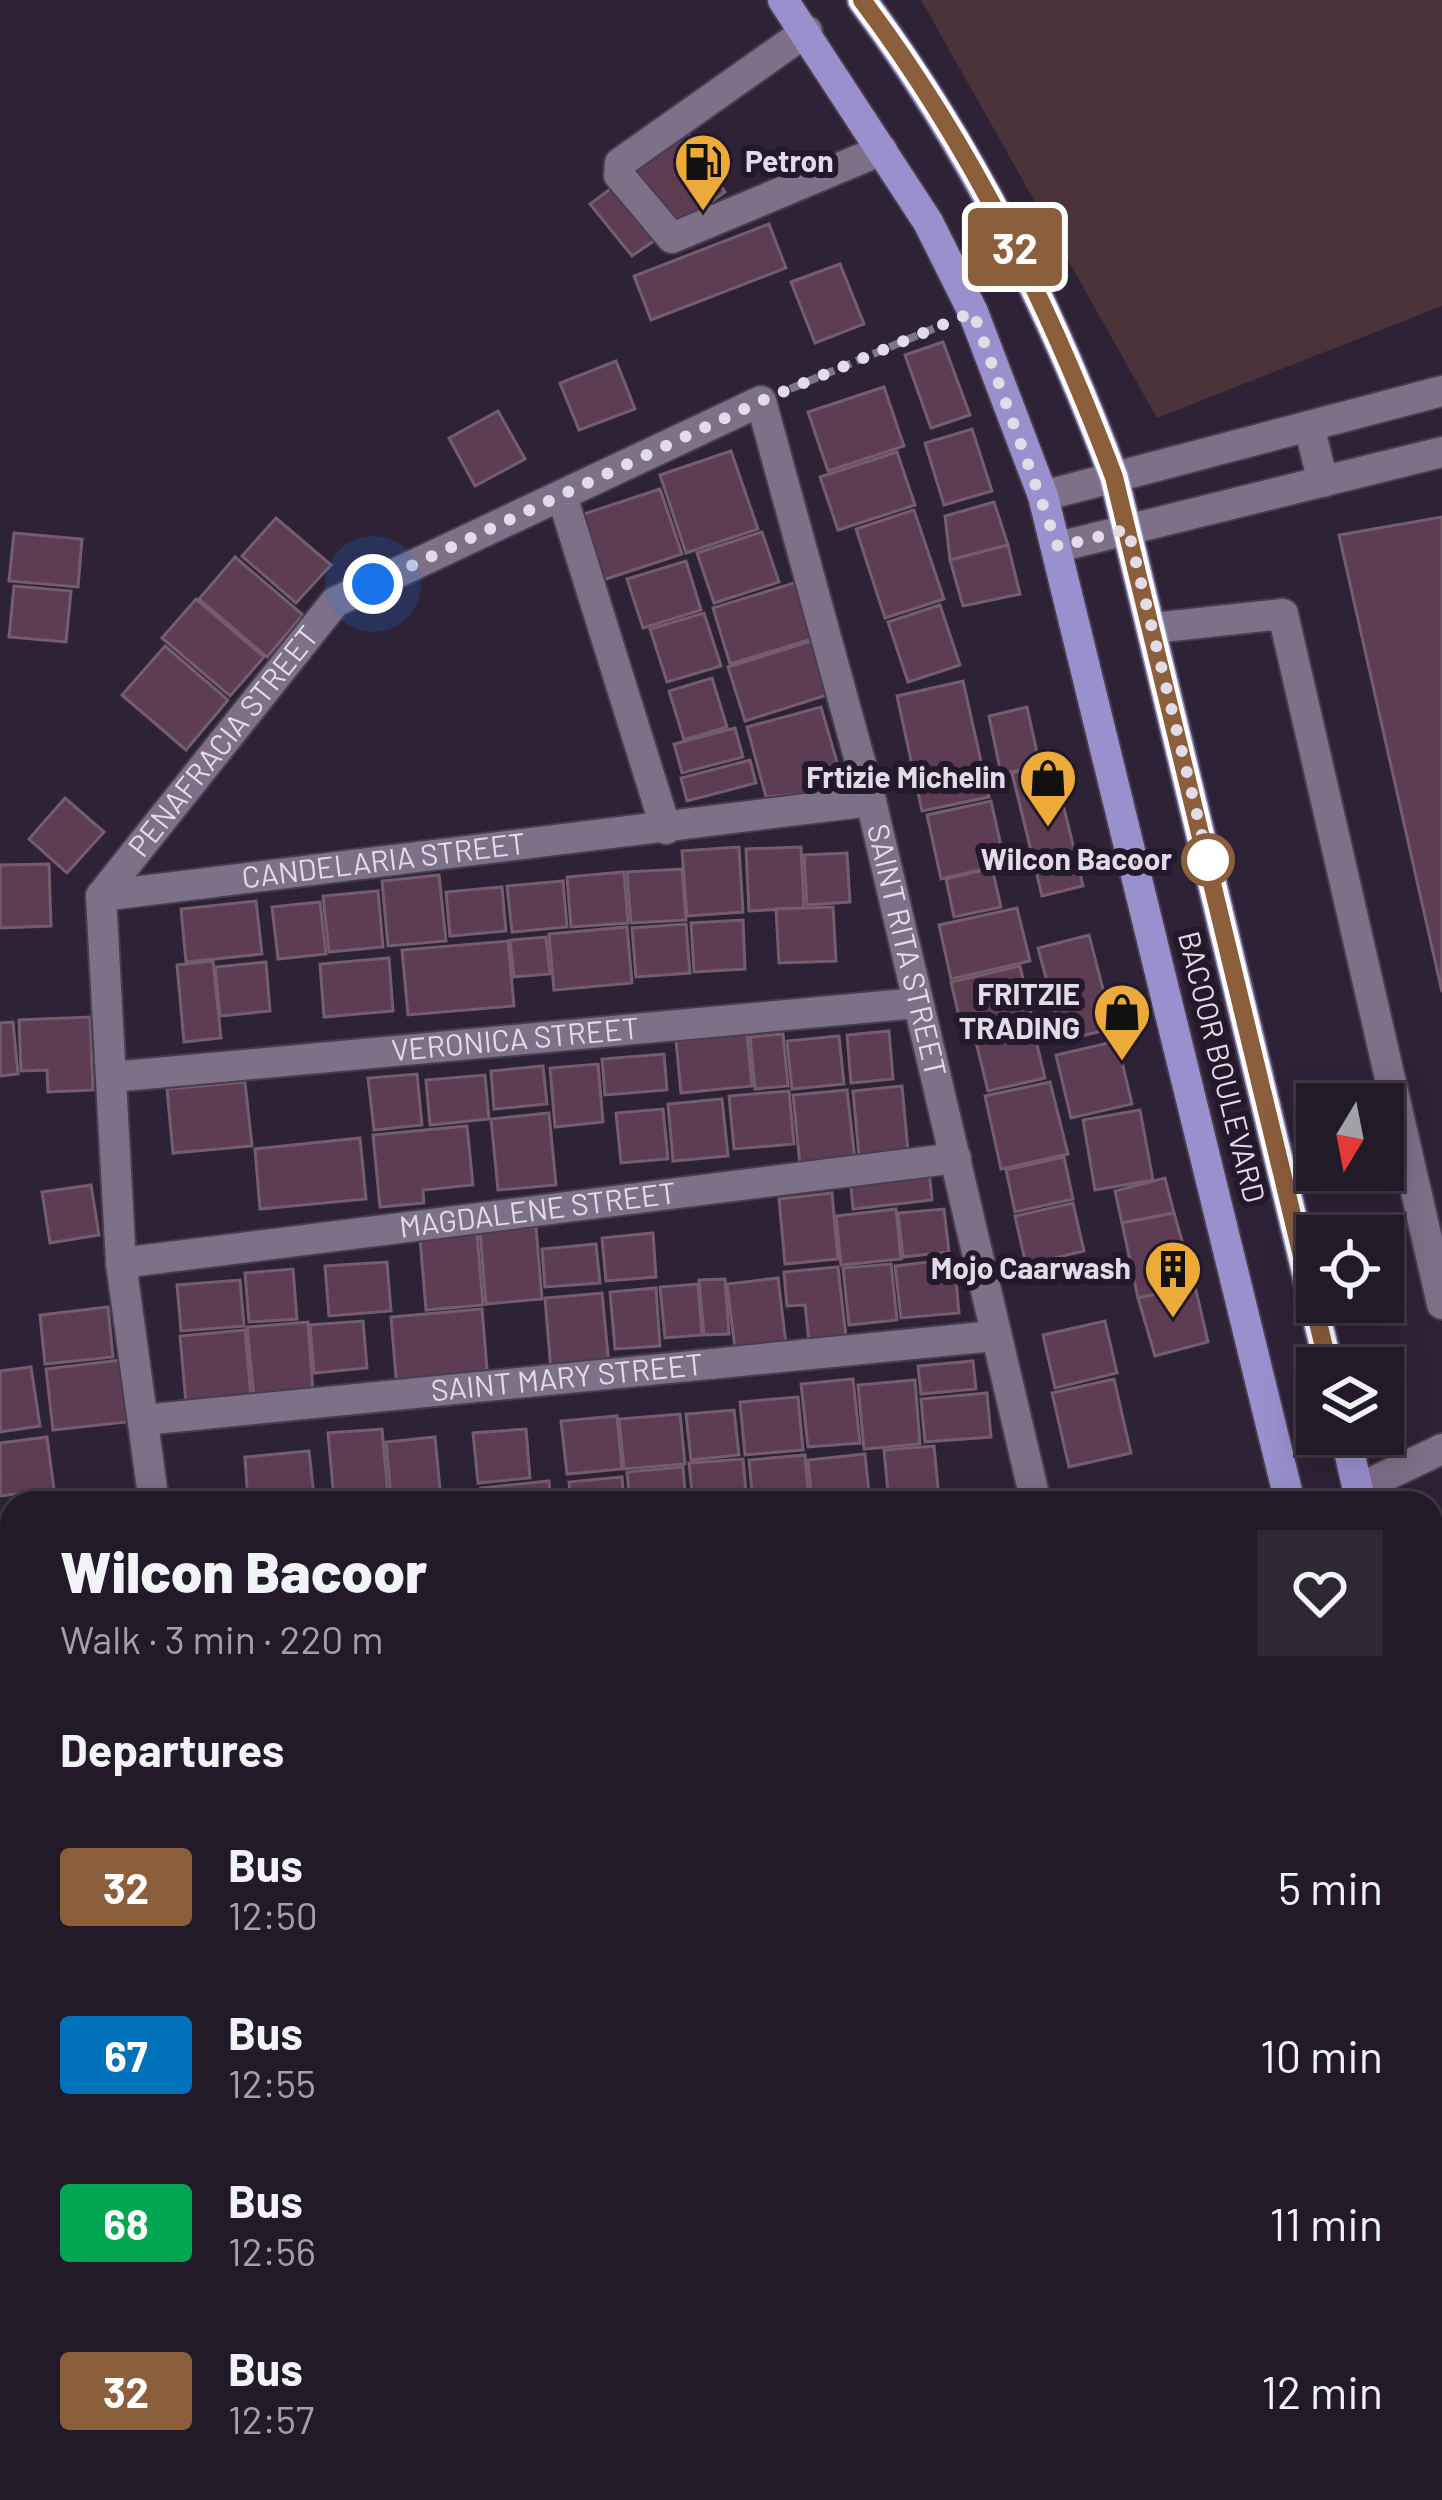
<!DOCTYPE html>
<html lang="en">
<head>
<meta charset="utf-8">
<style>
  :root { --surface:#221a28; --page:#2e2734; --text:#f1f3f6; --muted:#a2a1a8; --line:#3f3845 }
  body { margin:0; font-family:Barlow,sans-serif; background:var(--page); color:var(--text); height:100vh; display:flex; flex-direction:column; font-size:45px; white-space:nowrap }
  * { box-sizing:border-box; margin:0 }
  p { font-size:39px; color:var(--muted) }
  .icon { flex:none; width:66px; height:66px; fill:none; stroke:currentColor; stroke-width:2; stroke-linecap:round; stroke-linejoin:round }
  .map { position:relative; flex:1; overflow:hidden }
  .drawer { position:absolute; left:0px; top:1491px; width:1443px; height:1011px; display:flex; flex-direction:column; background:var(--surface); border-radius:36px 36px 0 0; box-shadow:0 6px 30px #0003,0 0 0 3px var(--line) }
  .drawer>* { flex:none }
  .badge { padding:0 24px; border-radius:9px; font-size:42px; line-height:78px }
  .needle { width:78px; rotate:190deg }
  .buttons { position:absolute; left:1296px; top:1083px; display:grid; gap:24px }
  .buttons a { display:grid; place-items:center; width:108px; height:108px; border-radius:0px; background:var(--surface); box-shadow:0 6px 30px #0003,0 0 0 3px var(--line); font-size:60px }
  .you { position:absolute; width:60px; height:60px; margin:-30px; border:9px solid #fff; border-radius:50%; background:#1a73e8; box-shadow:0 0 0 18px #1a73e833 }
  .map>.badge { position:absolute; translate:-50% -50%; box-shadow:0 0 0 6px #fff }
  h2 { padding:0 60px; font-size:45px; line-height:108px }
  .round { display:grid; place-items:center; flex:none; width:126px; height:126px; border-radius:0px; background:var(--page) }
  .head { display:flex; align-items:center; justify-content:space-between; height:204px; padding:0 60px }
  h1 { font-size:57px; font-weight:800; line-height:90px }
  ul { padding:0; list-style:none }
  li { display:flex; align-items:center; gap:36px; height:168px; padding:0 60px }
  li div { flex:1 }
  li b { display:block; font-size:45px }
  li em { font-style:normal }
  li .badge { min-width:132px; font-weight:700; text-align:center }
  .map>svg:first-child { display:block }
  .green { fill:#4a3339 }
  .building { fill:#5d3d54; stroke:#745d6d; stroke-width:3 }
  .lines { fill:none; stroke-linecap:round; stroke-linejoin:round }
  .minor-casing { stroke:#473d4e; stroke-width:34 }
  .major-casing { stroke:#473d4e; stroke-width:34 }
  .path { stroke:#7f7586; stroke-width:8; stroke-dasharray:12 6; stroke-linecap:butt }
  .minor { stroke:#7e7087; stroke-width:30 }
  .major { stroke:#9a90cd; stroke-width:30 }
  .line-casing { stroke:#fff; stroke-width:27 }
  .line { stroke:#8b5e3c; stroke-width:18 }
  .walk { stroke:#e2dbe8; stroke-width:12; stroke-dasharray:0 21.6 }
  .stop-dot { fill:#fff; stroke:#8b5e3c; stroke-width:6 }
  .labels { text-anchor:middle; stroke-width:12; stroke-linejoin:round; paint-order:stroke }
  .poi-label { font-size:30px; font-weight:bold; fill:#e2dbe8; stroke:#24192b; text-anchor:end }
  .street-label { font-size:30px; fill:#e2dbe8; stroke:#24192b }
  .stop-label { font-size:30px; font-weight:bold; fill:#e2dbe8; stroke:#24192b; text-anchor:end }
</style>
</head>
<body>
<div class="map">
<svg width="1442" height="2500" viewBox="0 0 1442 2500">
  <rect width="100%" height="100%" fill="#2e2236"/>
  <polygon class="green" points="921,0 1442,0 1442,306 1157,418"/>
  <g class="building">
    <polygon points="687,132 725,192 632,256 590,204"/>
    <polygon points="769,224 786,268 651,320 634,276"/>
    <polygon points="840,264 864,324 815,343 791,282"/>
    <polygon points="943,342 970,415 931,428 905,355"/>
    <polygon points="616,361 635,409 579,430 560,383"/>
    <polygon points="884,387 904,446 828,471 808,412"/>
    <polygon points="498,411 525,459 475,486 449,438"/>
    <polygon points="972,429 992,491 944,505 925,443"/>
    <polygon points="731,451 758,529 686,553 660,475"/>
    <polygon points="897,452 915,505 838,530 820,477"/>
    <polygon points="660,489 682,554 603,580 581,515"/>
    <polygon points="994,502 1008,545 950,560 945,516"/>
    <polygon points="914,510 944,599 885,618 856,529"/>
    <polygon points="1442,517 1442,992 1339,535"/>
    <polygon points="276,518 331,565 296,603 242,556"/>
    <polygon points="762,532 779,582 714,603 697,553"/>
    <polygon points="14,533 82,539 78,587 9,581"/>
    <polygon points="1008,545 1020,594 963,606 950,560"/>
    <polygon points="235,557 303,615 267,657 199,599"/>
    <polygon points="686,561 701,610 643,628 627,579"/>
    <polygon points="797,582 815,638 730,664 713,608"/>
    <polygon points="14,586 71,591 66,642 9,637"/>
    <polygon points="196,599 264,657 230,696 162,638"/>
    <polygon points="940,605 960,665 908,682 888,622"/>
    <polygon points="704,613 721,666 667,682 650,629"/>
    <polygon points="812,641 830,694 745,721 728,667"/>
    <polygon points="165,646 228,700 186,750 122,695"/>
    <polygon points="712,678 727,727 684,740 669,691"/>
    <polygon points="963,681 989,797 922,811 897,696"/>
    <polygon points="821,707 841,776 837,791 766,797 747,727"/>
    <polygon points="1027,707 1040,766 1001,774 989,716"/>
    <polygon points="735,728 743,757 682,773 674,744"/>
    <polygon points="750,760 756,783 687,801 681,778"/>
    <polygon points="1053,763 1083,886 1042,896 1012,773"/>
    <polygon points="65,798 104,832 67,873 29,839"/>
    <polygon points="991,801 1005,864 941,879 927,815"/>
    <polygon points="739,847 743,912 687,916 682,851"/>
    <polygon points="801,847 804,908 749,911 746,849"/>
    <polygon points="847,853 850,902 807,905 804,855"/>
    <polygon points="49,864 51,926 0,928 0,865"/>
    <polygon points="992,868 1001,907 954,917 946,879"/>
    <polygon points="682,869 686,920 631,923 627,872"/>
    <polygon points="624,872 628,923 571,927 567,877"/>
    <polygon points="439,875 446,941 388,946 382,881"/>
    <polygon points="563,881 567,927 512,932 507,886"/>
    <polygon points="502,887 506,931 450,936 446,892"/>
    <polygon points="378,891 383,947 329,952 323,896"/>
    <polygon points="256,901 262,954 186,962 181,909"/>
    <polygon points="320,902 326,954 278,959 272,907"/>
    <polygon points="833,907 836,961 779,963 776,909"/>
    <polygon points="1017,908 1030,961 951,979 939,925"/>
    <polygon points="743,920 745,969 694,972 691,923"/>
    <polygon points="686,924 690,973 636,977 632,928"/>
    <polygon points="627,927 632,983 554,990 549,934"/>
    <polygon points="1089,935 1113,1028 1063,1041 1038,948"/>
    <polygon points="546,937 550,974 514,977 510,940"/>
    <polygon points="508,941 514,1006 408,1015 402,950"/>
    <polygon points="389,958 393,1011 324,1017 320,964"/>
    <polygon points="213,961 221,1038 184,1042 177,965"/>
    <polygon points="266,962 270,1011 220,1016 215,967"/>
    <polygon points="1020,966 1033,1022 964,1038 951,982"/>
    <polygon points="90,1017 93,1090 48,1092 47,1070 21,1071 19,1020"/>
    <polygon points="13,1022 18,1074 0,1076 0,1023"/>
    <polygon points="1033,1028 1045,1078 988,1091 976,1042"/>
    <polygon points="889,1031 893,1079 851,1083 847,1035"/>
    <polygon points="747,1034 752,1086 681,1093 676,1041"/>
    <polygon points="783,1034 788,1086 755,1089 750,1037"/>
    <polygon points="839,1036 844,1084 792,1089 787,1041"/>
    <polygon points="1117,1041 1132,1104 1071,1118 1056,1055"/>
    <polygon points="664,1054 667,1090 605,1095 602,1059"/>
    <polygon points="598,1064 603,1122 555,1127 550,1068"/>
    <polygon points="543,1066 547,1104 494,1109 491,1071"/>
    <polygon points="417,1074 422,1125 374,1130 368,1078"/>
    <polygon points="485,1075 489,1119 430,1125 426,1080"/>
    <polygon points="245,1082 252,1146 173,1153 167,1089"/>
    <polygon points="1050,1082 1068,1154 1001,1169 985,1096"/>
    <polygon points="902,1086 908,1151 859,1156 853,1091"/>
    <polygon points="847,1090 855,1160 800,1165 793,1095"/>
    <polygon points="789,1091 794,1144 734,1149 729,1096"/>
    <polygon points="722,1099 728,1156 673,1161 668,1104"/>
    <polygon points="663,1109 668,1159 621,1163 616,1113"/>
    <polygon points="1140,1110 1153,1180 1095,1190 1083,1120"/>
    <polygon points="549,1113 556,1185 498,1190 491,1119"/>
    <polygon points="467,1126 473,1185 423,1190 424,1203 380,1207 373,1135"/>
    <polygon points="360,1138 366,1199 260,1209 255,1149"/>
    <polygon points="1064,1157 1073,1199 1015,1212 1006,1170"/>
    <polygon points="929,1170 932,1200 853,1209 850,1177"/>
    <polygon points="1165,1178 1174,1213 1122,1223 1115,1191"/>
    <polygon points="91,1185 99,1235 50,1243 42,1192"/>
    <polygon points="832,1193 838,1259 785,1264 779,1199"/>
    <polygon points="1073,1203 1084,1251 1026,1265 1015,1216"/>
    <polygon points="896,1209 901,1259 841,1265 836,1216"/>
    <polygon points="944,1209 949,1252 903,1257 898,1213"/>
    <polygon points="1174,1213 1195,1286 1138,1298 1122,1223"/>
    <polygon points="536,1227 542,1299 486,1304 480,1231"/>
    <polygon points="653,1233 656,1277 606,1281 602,1238"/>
    <polygon points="477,1234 483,1305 426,1310 420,1239"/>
    <polygon points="596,1244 600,1283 545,1287 542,1249"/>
    <polygon points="954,1259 959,1313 901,1318 895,1266"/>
    <polygon points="387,1262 391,1311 329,1316 325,1266"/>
    <polygon points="891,1264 897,1320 849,1325 843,1268"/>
    <polygon points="838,1267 846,1337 809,1341 805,1305 787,1306 784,1272"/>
    <polygon points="293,1269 297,1319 249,1322 245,1273"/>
    <polygon points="778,1278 786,1344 735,1349 727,1284"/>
    <polygon points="725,1279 729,1334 704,1335 699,1280"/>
    <polygon points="240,1280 244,1326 181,1331 177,1285"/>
    <polygon points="698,1284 702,1335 665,1338 660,1287"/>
    <polygon points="1195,1286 1208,1342 1155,1356 1138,1298"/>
    <polygon points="656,1288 660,1346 615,1349 610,1292"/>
    <polygon points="602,1293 609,1365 551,1371 545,1298"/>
    <polygon points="108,1307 113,1357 45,1364 40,1315"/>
    <polygon points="482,1309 488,1381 397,1389 391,1317"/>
    <polygon points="363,1321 367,1368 314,1373 310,1325"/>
    <polygon points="1105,1321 1117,1373 1055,1388 1043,1335"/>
    <polygon points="308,1322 313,1393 254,1398 247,1327"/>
    <polygon points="245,1330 251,1398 186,1403 180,1336"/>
    <polygon points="129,1359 135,1421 53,1430 46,1369"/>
    <polygon points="973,1361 976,1389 921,1394 918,1366"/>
    <polygon points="31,1367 40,1426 0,1432 0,1371"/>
    <polygon points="853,1379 860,1443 808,1447 801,1384"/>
    <polygon points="1114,1379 1131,1453 1069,1467 1052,1393"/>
    <polygon points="915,1380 920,1444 864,1449 858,1385"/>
    <polygon points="987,1393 991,1437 925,1442 921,1399"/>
    <polygon points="798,1397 803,1450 745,1455 740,1402"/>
    <polygon points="734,1410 739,1455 691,1460 686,1414"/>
    <polygon points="680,1414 685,1464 624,1469 619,1419"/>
    <polygon points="617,1416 622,1469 567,1474 561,1421"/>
    <polygon points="382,1429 388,1495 334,1500 328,1433"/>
    <polygon points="526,1429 530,1478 478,1483 473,1433"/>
    <polygon points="47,1437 54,1489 0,1496 0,1443"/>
    <polygon points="435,1437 440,1489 391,1494 386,1442"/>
    <polygon points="934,1446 939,1498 889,1503 884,1450"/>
    <polygon points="309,1451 314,1496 248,1502 245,1457"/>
    <polygon points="865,1454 870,1503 812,1503 808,1460"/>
    <polygon points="805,1455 809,1503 753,1503 749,1460"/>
    <polygon points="743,1459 747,1503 693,1503 689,1463"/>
    <polygon points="683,1467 686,1503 630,1503 627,1472"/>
    <polygon points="622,1477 624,1503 571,1503 569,1482"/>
    <polygon points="549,1481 551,1503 483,1503 481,1488"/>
    <polygon points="12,1644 12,1690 0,1691 0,1645"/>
    <polygon points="12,1695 12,1730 0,1732 0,1696"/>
    <polygon points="12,1800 12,1866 0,1867 0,1801"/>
    <polygon points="0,2277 12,2281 5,2327 0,2326"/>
    <polygon points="0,2425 12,2428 12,2479 0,2475"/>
    <polygon points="0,2479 12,2483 12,2490 51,2494 49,2500 0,2500"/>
    <polygon points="87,2490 141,2490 138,2500 84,2500"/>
    <polygon points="145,2490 210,2490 207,2500 142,2500"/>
    <polygon points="214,2490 259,2490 272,2494 270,2500 211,2500"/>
    <polygon points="408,2490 473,2490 474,2500 408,2500"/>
    <polygon points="529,2490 1228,2490 1229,2500 530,2500"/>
    <polygon points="1237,2490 1405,2490 1406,2500 1238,2500"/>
  </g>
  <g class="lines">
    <g class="minor-casing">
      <g id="minor">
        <polyline points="807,31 620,163 619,175 672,238 882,150"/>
        <polyline points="1309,426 1323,482"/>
        <polyline points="562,496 666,829"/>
        <polyline points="1043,496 1442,391"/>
        <polyline points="1058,547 1442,452"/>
        <polyline points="1153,628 1283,614 1442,1304"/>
        <path id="s1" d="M101 896 871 801"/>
        <path id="s2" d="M112 1077 917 1003"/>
        <path id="s3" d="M121 1263 956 1158"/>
        <path id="s4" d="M143 1420 994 1336"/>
        <polyline points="1358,1489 1442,1449"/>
        <path id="s5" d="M154 1503 121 1263 101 896 335 602 761 401 871 801 1036 1503"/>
        <polyline points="0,2114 12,2119"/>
        <polyline points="1431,2221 1442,2217"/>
        <polyline points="0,2370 12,2374"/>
        <polyline points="354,2490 383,2500"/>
      </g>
    </g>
    <g class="major-casing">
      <g id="major">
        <polyline points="783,0 928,222 973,312 1043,496 1290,1503"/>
        <path d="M862 0C971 146 1050 307 1114 477L1329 1368"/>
        <polyline points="1345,1434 1361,1503"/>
        <polyline points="1431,1797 1442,1844"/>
        <polyline points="1431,2082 1442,2127"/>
      </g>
    </g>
    <polyline class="path" points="790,389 942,325"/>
    <use href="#minor" class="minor"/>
    <use href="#major" class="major"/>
  </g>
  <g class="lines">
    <g class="line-casing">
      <path id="line" d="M862 0C972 146 1050 307 1114 477L1329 1368"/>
    </g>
    <use href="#line" class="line"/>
    <polyline class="walk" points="373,584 761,401 973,312 1058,547 1128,529 1208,860"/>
  </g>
  <defs>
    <g id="fuel-pin" transform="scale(3)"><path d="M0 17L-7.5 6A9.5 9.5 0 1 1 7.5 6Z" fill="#ebaa39" stroke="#24192b"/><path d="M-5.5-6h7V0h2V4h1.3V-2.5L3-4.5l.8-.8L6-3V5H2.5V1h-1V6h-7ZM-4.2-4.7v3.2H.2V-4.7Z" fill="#111"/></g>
    <g id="shop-pin" transform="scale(3)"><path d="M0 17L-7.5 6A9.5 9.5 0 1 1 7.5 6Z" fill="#ebaa39" stroke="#24192b"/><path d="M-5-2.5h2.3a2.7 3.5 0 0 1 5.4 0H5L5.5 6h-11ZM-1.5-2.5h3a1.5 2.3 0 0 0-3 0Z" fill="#111"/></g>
    <g id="building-pin" transform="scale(3)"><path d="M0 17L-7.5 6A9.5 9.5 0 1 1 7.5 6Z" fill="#ebaa39" stroke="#24192b"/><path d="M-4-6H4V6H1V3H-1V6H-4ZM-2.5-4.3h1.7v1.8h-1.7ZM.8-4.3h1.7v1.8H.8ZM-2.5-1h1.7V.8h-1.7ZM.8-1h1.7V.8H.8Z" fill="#111"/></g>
  </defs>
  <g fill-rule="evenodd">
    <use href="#fuel-pin" x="703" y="162"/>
    <use href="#shop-pin" x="1048" y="778"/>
    <use href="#shop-pin" x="1122" y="1012"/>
    <use href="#building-pin" x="1173" y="1269"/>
  </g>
  <circle class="stop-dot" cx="1208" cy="860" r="24"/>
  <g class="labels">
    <g class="poi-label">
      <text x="745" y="172" text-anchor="start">Petron</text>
      <text x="1006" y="788">Frtizie Michelin</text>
      <text x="1080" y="1005">FRITZIE<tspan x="1080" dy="34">TRADING</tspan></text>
      <text x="1131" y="1279">Mojo Caarwash</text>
    </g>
    <g class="street-label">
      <text dy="10" stroke="none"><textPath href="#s5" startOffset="807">PENAFRACIA STREET</textPath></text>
      <text dy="10" stroke="none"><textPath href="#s1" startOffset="285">CANDELARIA STREET</textPath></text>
      <text dy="10" stroke="none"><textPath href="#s5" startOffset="2025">SAINT RITA STREET</textPath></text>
      <text dy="10" stroke="none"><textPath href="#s2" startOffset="405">VERONICA STREET</textPath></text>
      <text transform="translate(1221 1067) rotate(76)" y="10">BACOOR BOULEVARD</text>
      <text dy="10" stroke="none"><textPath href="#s3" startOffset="420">MAGDALENE STREET</textPath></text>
      <text dy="10" stroke="none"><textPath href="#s4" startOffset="426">SAINT MARY STREET</textPath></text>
    </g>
    <g class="stop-label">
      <text x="1172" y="870">Wilcon Bacoor</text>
    </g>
  </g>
</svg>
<div class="buttons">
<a><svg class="needle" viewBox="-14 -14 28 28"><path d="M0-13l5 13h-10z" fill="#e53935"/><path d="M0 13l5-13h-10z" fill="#a2a1a8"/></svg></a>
<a><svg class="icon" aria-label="locate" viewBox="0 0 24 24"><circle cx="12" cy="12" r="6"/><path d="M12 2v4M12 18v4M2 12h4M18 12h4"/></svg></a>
<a><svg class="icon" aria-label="layers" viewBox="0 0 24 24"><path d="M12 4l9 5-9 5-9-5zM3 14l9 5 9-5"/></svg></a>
</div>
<div class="you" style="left:373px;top:584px"></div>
<b class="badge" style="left:1015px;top:247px;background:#8b5e3c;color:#fff">32</b>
<section class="drawer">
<div class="head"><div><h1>Wilcon Bacoor</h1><p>Walk · 3 min · 220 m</p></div><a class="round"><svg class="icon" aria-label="heart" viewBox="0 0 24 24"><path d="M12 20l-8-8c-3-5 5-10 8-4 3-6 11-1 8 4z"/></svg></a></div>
<h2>Departures</h2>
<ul>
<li><span class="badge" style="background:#8b5e3c;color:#fff">32</span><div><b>Bus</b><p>12:50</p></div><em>5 min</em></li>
<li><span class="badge" style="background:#0072bc;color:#fff">67</span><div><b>Bus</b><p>12:55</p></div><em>10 min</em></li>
<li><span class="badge" style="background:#00a651;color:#fff">68</span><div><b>Bus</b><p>12:56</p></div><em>11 min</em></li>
<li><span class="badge" style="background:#8b5e3c;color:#fff">32</span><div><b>Bus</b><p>12:57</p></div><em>12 min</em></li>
</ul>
</section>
</div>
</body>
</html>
